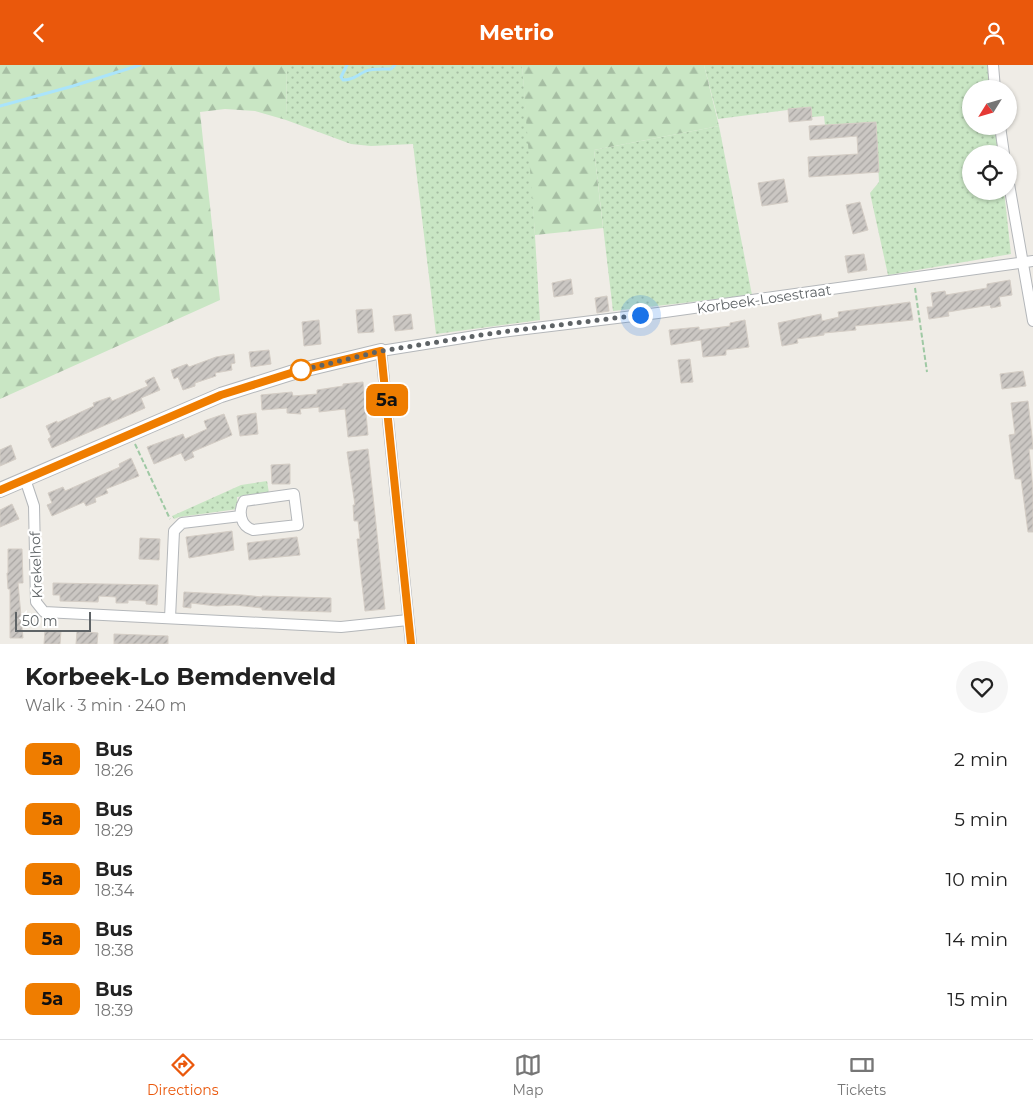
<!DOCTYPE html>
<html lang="en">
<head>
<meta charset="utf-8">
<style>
  :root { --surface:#fff; --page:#f6f6f6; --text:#222; --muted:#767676; --line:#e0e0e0; --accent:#ea580c }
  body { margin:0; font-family:Montserrat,sans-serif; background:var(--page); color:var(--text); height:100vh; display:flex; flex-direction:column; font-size:19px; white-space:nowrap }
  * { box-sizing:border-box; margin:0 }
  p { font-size:16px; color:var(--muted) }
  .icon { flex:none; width:28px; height:28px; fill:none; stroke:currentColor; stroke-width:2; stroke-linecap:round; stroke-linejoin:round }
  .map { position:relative; height:579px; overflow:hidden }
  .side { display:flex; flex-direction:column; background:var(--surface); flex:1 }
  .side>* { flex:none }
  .badge { padding:0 10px; border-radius:8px; font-size:18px; line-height:32px }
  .needle { width:32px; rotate:233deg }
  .tools { position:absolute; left:962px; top:15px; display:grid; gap:10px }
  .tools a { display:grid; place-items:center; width:55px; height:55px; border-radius:50%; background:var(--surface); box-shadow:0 1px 4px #0004; font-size:25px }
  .scale { position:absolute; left:15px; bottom:12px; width:76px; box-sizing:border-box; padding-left:5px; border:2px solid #5e6366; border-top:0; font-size:14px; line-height:18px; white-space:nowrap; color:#5e6366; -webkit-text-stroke:4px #fff; paint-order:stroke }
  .you { position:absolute; width:25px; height:25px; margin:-12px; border:4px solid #fff; border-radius:50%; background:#1a73e8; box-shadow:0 0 0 8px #1a73e833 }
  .map>.badge { position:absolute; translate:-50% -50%; box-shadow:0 0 0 2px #fff }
  .round { display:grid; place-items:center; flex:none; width:52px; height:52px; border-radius:26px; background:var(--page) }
  .summary { display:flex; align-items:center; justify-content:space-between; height:85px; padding:0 25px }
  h1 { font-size:24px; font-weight:700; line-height:38px }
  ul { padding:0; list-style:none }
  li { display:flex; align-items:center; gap:15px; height:60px; padding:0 25px }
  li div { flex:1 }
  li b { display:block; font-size:19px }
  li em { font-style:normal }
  li .badge { min-width:55px; font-weight:700; text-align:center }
  header { display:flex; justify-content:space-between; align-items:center; height:65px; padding:0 25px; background:var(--accent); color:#fff; font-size:22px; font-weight:700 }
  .tabs { display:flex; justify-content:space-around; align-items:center; height:70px; border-top:1px solid var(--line); background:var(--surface); font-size:14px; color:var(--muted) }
  .tabs a { display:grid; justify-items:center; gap:2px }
  .tabs .on { color:var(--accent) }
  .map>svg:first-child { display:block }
  .grass { fill:url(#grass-dots) }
  .forest { fill:url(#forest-firs) }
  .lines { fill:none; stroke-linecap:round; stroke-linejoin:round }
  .stream { stroke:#aae4fb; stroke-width:3 }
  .building { fill:url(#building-hatch); stroke:#d4cdc5 }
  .minor-casing { stroke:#b4b7ba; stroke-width:12 }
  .tertiary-casing { stroke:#b4b7ba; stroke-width:16 }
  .path { stroke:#9fc9a4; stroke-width:2; stroke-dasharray:5 2.5; stroke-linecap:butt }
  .minor { stroke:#fff; stroke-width:10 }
  .tertiary { stroke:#fff; stroke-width:14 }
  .line-casing { stroke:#fff; stroke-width:11 }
  .line { stroke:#ef7d00; stroke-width:8 }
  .walk { stroke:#5e6366; stroke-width:5; stroke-dasharray:0 9 }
  .stop-dot { fill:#fff; stroke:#ef7d00; stroke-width:2.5 }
  .labels { text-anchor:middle; stroke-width:4.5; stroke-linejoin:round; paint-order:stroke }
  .street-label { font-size:14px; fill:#5e6366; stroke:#fff }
</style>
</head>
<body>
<header><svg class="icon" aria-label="back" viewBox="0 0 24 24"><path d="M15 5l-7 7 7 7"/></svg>Metrio<svg class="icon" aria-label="person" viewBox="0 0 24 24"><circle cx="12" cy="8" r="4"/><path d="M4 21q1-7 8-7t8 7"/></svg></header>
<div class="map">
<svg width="1033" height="579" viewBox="0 0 1033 579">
  <defs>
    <pattern id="grass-dots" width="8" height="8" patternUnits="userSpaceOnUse" patternTransform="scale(1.25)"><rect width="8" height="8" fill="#c9e6c4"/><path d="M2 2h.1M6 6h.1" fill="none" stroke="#a6bea3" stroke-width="1.8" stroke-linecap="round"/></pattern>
    <pattern id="forest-firs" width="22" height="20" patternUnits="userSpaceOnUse" patternTransform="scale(1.25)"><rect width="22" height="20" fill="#c9e6c4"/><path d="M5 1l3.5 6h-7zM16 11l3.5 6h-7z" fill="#a6bea3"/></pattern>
    <pattern id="building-hatch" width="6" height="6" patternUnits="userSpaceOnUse" patternTransform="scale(1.25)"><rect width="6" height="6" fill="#cbc7c3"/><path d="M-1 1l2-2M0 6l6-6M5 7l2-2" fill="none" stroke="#a8a5a2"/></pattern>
  </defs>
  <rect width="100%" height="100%" fill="#efece6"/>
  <g class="grass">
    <polygon points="287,0 522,0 531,103 540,255 436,269 413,79 371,81 351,79 286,55"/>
    <polygon points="704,0 991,0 993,24 971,24 971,61 997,61 1000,89 971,89 971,126 1004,126 1011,189 888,210 870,128 879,117 876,57 825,60 824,51 812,52 811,42 718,54"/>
    <polygon points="719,61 752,230 613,246 594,85"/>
    <polygon points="267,416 269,428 237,432 238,444 179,452 174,454 172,451 241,420"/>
  </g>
  <g class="forest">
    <polygon points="0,0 287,0 286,55 255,46 225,44 200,47 220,235 0,334"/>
    <polygon points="522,0 704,0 719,61 594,85 603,163 535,170"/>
  </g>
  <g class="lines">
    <g class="stream">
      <path d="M347 0 341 12 343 15C354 15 357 10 366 6 373 3 384 4 391 4L395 0"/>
      <polyline points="0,41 73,21 140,0"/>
    </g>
  </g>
  <g class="building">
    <polygon points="811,42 812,55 789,57 788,44"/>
    <polygon points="876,57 879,107 809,112 808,92 858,89 857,71 810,75 809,61"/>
    <polygon points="784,114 788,137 762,141 758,118"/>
    <polygon points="860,137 868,165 853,169 846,140"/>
    <polygon points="864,189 867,205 848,208 845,191"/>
    <polygon points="571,214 573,229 554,232 552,218"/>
    <polygon points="1010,215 1012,230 999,232 1001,241 991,243 990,240 948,247 949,251 929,254 927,242 933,242 931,228 945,226 946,230 987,223 987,219"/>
    <polygon points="607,231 609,246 597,248 595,233"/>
    <polygon points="910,237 913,255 855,261 856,265 824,268 824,270 797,274 798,278 782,281 778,258 821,249 822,256 839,252 838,247"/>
    <polygon points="372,244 374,267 358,268 356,245"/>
    <polygon points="411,249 413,264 395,266 393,251"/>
    <polygon points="319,255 321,279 304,281 302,257"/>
    <polygon points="745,255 749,282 726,285 726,290 703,292 701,275 671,280 669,265 699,262 699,265 730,261 730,258"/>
    <polygon points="269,285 271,299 251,302 249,287"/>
    <polygon points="234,289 235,298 231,299 232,305 215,308 216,311 195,318 195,321 183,325 178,312 174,314 171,305 187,299 189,302 216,292"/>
    <polygon points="690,294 693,317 681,318 678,295"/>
    <polygon points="1023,306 1026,321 1002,324 1000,309"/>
    <polygon points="154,312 160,325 141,333 145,343 52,383 48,374 51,372 46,361 57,356 57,358 94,341 93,338 110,332 112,336 148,321 145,316"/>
    <polygon points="363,317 368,370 348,372 345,344 319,347 319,342 300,344 301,349 287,348 287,343 262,345 261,330 292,327 293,331 317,329 317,325 343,321 343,319"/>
    <polygon points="1028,336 1033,381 1033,384 1029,384 1033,425 1033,467 1028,467 1021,414 1015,414 1009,370 1015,369 1011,338"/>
    <polygon points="256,348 258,369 240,371 237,351"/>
    <polygon points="224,349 232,370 192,387 194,392 185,396 181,388 154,399 147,382 183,369 185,374 207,364 204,356"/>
    <polygon points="11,380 16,394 0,401 0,385"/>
    <polygon points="368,384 385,544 365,546 357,474 360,474 358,456 354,456 353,440 355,440 347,387"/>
    <polygon points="131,393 139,411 106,424 108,428 95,433 96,437 86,441 84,437 52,451 47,440 52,438 48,428 63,422 65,426 120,402 119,399"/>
    <polygon points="290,399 290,419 272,419 271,400"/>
    <polygon points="12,439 19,454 0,462 0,445"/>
    <polygon points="232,466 234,485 189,493 186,472"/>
    <polygon points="297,472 300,490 249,495 247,478"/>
    <polygon points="140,473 160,474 159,495 139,494"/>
    <polygon points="8,484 22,484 23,518 18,518 23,573 10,573 10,524 8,524 7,508 8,508"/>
    <polygon points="53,518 158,520 157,540 146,539 146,536 128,535 128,538 116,538 116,532 99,531 98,537 60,536 60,530 53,530"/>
    <polygon points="184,527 243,530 262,532 262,531 331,533 331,547 262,545 262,543 235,540 216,541 191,538 191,543 183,542"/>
    <polygon points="45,565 61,566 60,579 44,579"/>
    <polygon points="77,566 98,568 97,579 76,579"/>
    <polygon points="114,569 168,571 168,579 114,579"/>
  </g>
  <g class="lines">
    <g class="minor-casing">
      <g id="minor">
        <polyline points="993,0 995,24"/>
        <polyline points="1000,61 1004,89"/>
        <polyline points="1009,119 1033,256"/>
        <polyline points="25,414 34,441 36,537 44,547 341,562 408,555"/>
        <path d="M294 429 298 460 253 465C240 461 238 446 244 436Z"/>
        <polyline points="170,553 174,466 182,458 241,451"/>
        <polyline points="411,579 381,286 494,268 658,248 1033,196"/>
      </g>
    </g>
    <g class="tertiary-casing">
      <polyline id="tertiary" points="0,425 221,330 294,307 381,286"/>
    </g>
    <g class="path">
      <polyline points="915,223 927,307"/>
      <polyline points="135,379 170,454"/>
    </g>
    <use href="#minor" class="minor"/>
    <use href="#tertiary" class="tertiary"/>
  </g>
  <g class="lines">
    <g class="line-casing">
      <polyline id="line" points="0,425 221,330 294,307 381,286 411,579"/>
    </g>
    <use href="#line" class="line"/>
    <polyline class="walk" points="301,305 294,307 381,286 494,268 640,250"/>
  </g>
  <circle class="stop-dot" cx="301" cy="305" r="10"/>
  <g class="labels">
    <g class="street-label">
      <text transform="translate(764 234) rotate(-8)" y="5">Korbeek-Losestraat</text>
      <text transform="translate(36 500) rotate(-92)" y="5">Krekelhof</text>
    </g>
  </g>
</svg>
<div class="tools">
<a><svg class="needle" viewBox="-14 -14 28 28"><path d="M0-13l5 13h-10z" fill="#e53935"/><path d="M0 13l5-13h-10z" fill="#767676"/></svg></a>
<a><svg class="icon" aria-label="locate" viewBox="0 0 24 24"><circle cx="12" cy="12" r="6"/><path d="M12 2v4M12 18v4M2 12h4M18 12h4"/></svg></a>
</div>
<div class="scale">50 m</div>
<div class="you" style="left:640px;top:250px"></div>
<b class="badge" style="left:387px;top:335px;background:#ef7d00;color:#111">5a</b>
</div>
<section class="side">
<div class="summary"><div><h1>Korbeek-Lo Bemdenveld</h1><p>Walk · 3 min · 240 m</p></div><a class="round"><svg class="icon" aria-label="heart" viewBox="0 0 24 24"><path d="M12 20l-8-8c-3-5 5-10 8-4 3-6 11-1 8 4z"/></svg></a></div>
<ul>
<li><span class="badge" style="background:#ef7d00;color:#111">5a</span><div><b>Bus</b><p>18:26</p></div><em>2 min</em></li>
<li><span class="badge" style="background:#ef7d00;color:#111">5a</span><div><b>Bus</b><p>18:29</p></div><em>5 min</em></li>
<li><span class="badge" style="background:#ef7d00;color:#111">5a</span><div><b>Bus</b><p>18:34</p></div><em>10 min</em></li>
<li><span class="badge" style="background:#ef7d00;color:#111">5a</span><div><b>Bus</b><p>18:38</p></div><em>14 min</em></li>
<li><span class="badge" style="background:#ef7d00;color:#111">5a</span><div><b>Bus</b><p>18:39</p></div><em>15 min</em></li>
</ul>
</section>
<nav class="tabs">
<a class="on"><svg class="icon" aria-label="directions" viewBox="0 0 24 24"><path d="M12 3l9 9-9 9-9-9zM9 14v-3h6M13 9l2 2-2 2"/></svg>Directions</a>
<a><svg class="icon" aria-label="map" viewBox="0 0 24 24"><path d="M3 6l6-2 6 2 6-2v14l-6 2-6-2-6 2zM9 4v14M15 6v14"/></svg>Map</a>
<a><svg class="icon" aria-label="tickets" viewBox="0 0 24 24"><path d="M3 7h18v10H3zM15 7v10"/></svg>Tickets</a>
</nav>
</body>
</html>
